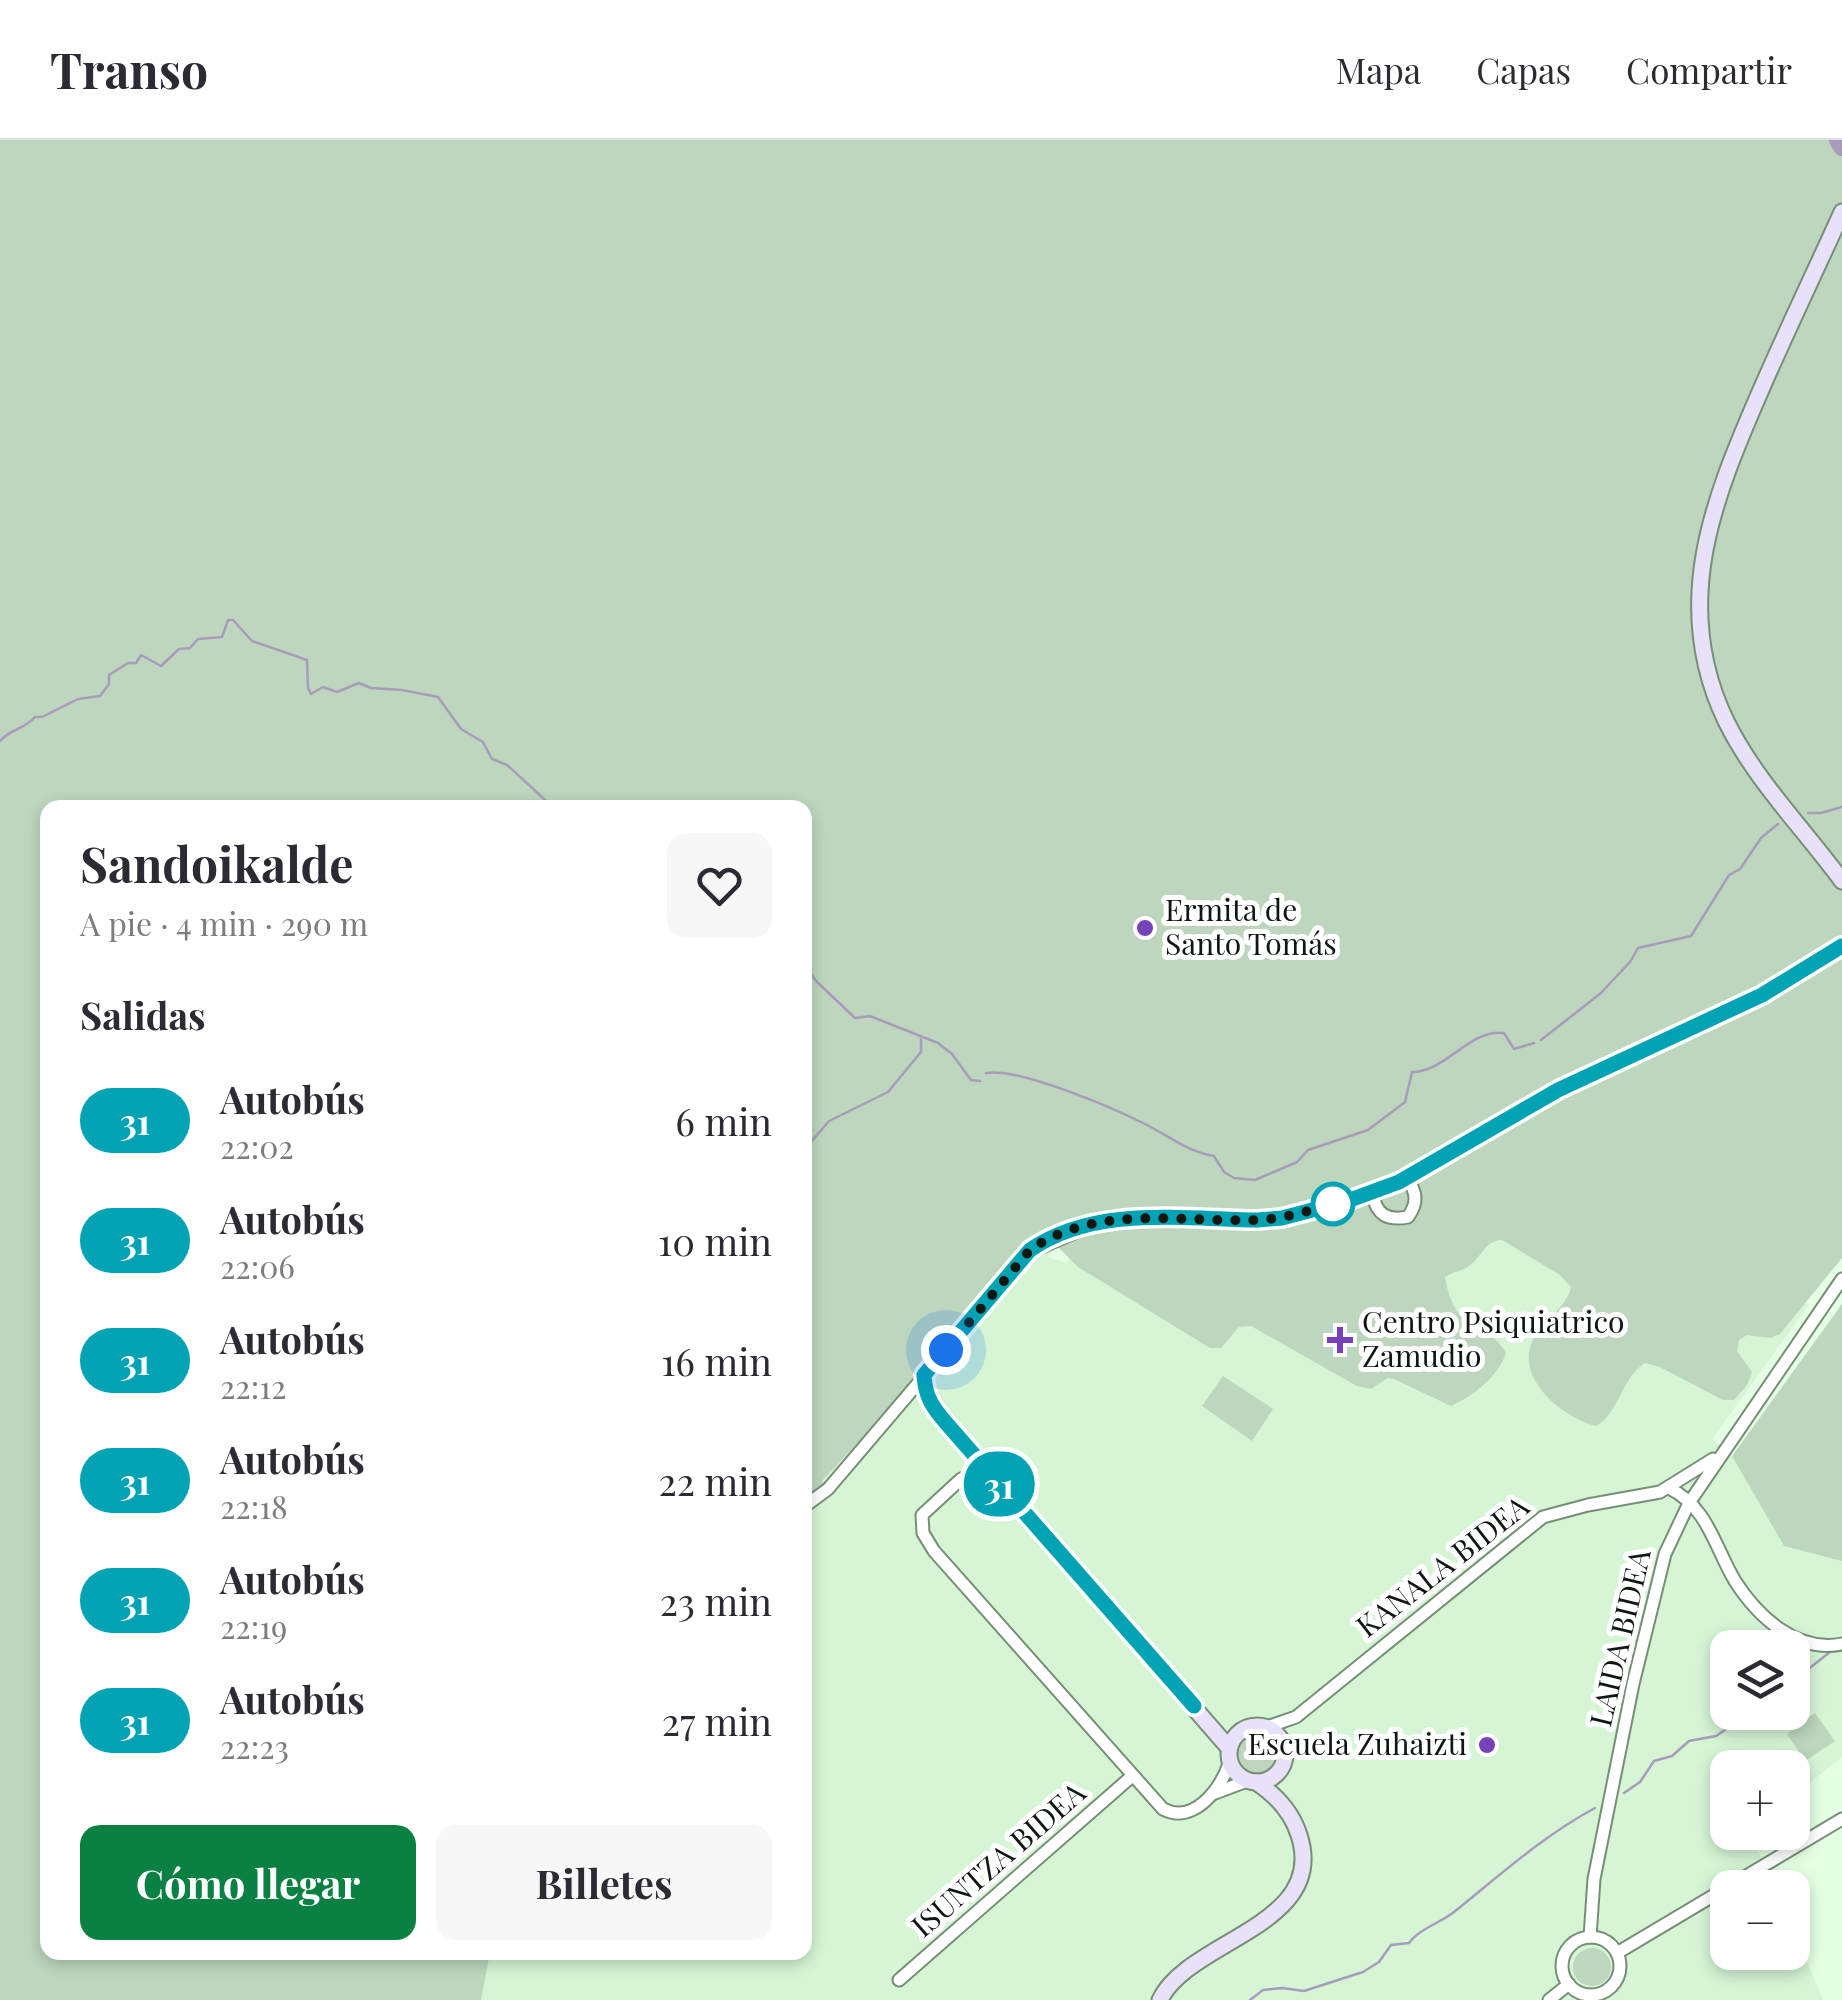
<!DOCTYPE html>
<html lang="es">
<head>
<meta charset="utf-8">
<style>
  :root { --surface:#fff; --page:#f7f7f7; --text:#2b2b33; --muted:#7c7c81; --line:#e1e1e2; --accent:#0b8043 }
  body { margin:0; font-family:"Playfair Display",serif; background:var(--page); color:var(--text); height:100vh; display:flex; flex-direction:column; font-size:38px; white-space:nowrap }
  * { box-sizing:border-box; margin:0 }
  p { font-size:32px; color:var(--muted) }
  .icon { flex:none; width:55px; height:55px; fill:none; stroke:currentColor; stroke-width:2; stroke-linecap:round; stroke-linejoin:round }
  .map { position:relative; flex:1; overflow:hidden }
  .side { position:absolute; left:40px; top:660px; width:772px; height:1160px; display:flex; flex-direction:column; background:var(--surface); border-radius:20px; box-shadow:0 5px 15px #0003 }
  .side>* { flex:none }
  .badge { padding:0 20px; border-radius:32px; font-size:35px; line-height:65px }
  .tools { position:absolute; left:1710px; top:1490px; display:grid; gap:20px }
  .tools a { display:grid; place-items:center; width:100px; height:100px; border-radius:20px; background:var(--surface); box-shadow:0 5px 15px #0003; font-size:50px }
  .you { position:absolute; width:50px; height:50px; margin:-25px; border:8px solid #fff; border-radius:50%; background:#1a73e8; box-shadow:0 0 0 15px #1a73e833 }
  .map>.badge { position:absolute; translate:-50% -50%; box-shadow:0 0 0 5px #fff }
  h2 { padding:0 40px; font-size:38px; line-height:90px }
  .round { display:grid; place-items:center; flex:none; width:105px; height:105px; border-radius:20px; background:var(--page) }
  .summary { display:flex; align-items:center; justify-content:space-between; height:170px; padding:0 40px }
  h1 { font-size:48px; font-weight:700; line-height:75px }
  .cta { display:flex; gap:20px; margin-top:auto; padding:20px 40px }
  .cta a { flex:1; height:115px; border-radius:20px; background:var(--accent); color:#fff; font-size:40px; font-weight:700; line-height:115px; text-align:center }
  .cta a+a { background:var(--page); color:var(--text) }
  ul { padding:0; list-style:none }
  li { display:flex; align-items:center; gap:30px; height:120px; padding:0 40px }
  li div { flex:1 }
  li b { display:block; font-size:38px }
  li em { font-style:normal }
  li .badge { min-width:110px; font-weight:700; text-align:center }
  header { display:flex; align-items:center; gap:60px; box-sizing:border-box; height:140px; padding:0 50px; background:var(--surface); border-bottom:2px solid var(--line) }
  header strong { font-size:48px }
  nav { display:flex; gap:55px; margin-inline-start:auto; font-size:35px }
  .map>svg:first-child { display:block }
  .built { fill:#d5f5d5; fill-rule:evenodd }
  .green { fill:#bdd6bd }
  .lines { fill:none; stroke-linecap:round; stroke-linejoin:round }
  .stream { stroke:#a79dbb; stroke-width:2.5 }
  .river { stroke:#a79dbb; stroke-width:18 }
  .street-casing { stroke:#778e77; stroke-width:15 }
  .secondary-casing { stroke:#778e77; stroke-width:19 }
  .street { stroke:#fff; stroke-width:11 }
  .secondary { stroke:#e9e0f9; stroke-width:15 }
  .line-casing { stroke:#fff; stroke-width:22 }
  .line { stroke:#00a3b4; stroke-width:15 }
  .walk { stroke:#0f1810; stroke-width:10; stroke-dasharray:0 18 }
  .poi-dot { fill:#7642ba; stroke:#fff; stroke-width:4 }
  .stop-dot { fill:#fff; stroke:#00a3b4; stroke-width:5 }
  .labels { text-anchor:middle; stroke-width:10; stroke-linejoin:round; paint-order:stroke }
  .poi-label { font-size:30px; fill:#0f1810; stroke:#fff; text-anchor:start }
  .street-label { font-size:30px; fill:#0f1810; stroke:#fff }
</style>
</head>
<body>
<header>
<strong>Transo</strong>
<nav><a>Mapa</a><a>Capas</a><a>Compartir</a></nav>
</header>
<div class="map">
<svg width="1842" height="1860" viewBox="0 0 1842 1860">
  <rect width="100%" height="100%" fill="#e4ffe4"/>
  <path class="built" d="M1419 1072 1772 1172 1810 1163 1712 1299 1732 1316 1784 1406 1842 1421V1617L1793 1656 1792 1628H1728V1692L1751 1693 1774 1747 1728 1748V1812H1792L1793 1789 1823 1860H481L490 1813 805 1812V1356L825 1343 822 1341 926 1233 1018 1119 1056 1105 1048 1117 1067 1123 1076 1107ZM1728 1508H1792V1572H1728Z"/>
  <g class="green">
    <path d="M0 0H1842V1118L1780 1194 1770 1198 1747 1195 1739 1200 1737 1211 1752 1232 1747 1245 1734 1260H1723L1660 1227 1645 1223C1621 1238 1619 1274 1596 1286 1563 1278 1512 1237 1534 1198 1544 1180 1567 1167 1571 1147L1560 1135 1502 1100C1485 1100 1482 1117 1469 1126 1461 1132 1453 1131 1445 1137 1455 1197 1488 1180 1506 1213 1498 1237 1473 1256 1451 1266L1394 1239 1388 1238 1371 1249 1357 1246 1251 1186 1239 1187 1221 1208H1210L1078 1127 1056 1105 1043 1107 822 1341 826 1344 805 1356V668H48V1812L490 1813 481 1860H0Z"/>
    <polygon points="1842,1164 1842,1421 1784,1406 1732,1316"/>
    <polygon points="1223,1236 1273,1269 1252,1301 1202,1266"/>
    <polygon points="1815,1573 1835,1601 1805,1621 1787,1594"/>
    <circle cx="1258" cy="1615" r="21"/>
    <circle cx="1592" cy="1827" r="19"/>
  </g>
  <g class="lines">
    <g class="stream">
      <path d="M0 601C10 589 25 589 35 577H42L78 559 100 556 109 544V535L128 523H136L141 515 161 526 179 509 190 508 198 499 222 497 228 480H233L252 501 307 520 308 548 311 554 323 547 337 552 359 543 371 548 402 550 438 557 461 589 483 602 492 619 507 625 554 668"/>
      <polyline points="1808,673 1821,673 1842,667"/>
      <polyline points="805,825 816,841 855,878 870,876 938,903 952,914 971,940 980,941"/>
      <polyline points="1541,900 1601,853 1630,822 1638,808 1691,796 1729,735 1740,729 1761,698 1778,684"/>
      <path d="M986 933C1018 927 1113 968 1143 983 1168 995 1187 1012 1214 1016L1224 1032 1234 1038 1255 1040 1297 1022 1308 1010 1368 990 1405 962 1412 932C1446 932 1469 889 1504 893L1514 909 1534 903"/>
      <polyline points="805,1009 829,981 888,952 921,912 921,899"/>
      <polyline points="1792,1542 1830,1512"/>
      <polyline points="1624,1653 1640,1642 1654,1621 1672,1616 1689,1601 1716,1596 1752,1572"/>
      <path d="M1250 1860 1263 1850 1282 1848 1304 1851 1363 1832 1379 1822 1391 1805 1409 1803C1419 1789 1440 1783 1454 1772 1500 1735 1543 1696 1595 1668"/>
    </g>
    <polyline class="river" points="1838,0 1842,7"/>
    <g class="street-casing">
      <g id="street">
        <path d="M1372 1054C1377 1075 1387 1081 1408 1077 1418 1063 1417 1053 1407 1038"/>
        <path d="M987 1330 961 1339 922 1375 923 1393 934 1411 1163 1669C1194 1685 1221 1649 1230 1621"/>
        <path d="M1669 1348C1708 1367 1715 1408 1735 1441 1758 1477 1797 1513 1842 1504"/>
        <polyline points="805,1366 828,1349 925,1235"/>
        <polyline points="1267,1587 1296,1577 1543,1377 1588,1365 1660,1352 1713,1319"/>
        <polyline points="1215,1653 1247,1641"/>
        <polyline points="1590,1797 1594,1739 1633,1544 1665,1414 1689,1363 1842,1139"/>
        <circle cx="1591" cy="1826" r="29"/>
        <polyline points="1617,1813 1842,1679"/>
        <polyline points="899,1840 1131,1637"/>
        <polyline points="1549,1860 1569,1844"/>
      </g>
    </g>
    <g class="secondary-casing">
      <g id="secondary">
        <path d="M1842 72C1815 132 1786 192 1760 252 1713 360 1670 465 1726 581 1755 640 1803 688 1842 741"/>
        <circle cx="1257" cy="1614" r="28"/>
        <polyline points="1229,1608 933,1268 925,1251 925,1235 1030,1110 1080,1088 1111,1080 1152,1078 1258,1080 1282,1078 1372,1054 1407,1038 1558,950 1762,855 1842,807"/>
        <path d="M1160 1860C1188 1800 1329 1786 1299 1695 1292 1673 1276 1655 1256 1642"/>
      </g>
    </g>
    <use href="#street" class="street"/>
    <use href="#secondary" class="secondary"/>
  </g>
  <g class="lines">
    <g class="line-casing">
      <path id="line" d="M1194 1566 947 1284C933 1268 925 1257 924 1235L1030 1110C1095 1065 1184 1079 1258 1080L1282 1078 1350 1060 1399 1042 1558 950 1762 855 1842 806"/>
    </g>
    <use href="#line" class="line"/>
    <path class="walk" d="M946 1210 1030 1110C1098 1063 1181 1083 1257 1080 1283 1079 1308 1071 1333 1064"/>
  </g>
  <g class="poi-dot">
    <circle cx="1145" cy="788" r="10"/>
    <path d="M1335 1185h10v10h10v10h-10v10h-10v-10h-10v-10h10z"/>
    <circle cx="1487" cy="1605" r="10"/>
  </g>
  <circle class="stop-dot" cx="1333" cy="1064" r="20"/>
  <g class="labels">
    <g class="poi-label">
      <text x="1165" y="781">Ermita de<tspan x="1165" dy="34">Santo Tomás</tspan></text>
      <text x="1362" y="1193">Centro Psiquiatrico<tspan x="1362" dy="34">Zamudio</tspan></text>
      <text x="1467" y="1615" text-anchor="end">Escuela Zuhaizti</text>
    </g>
    <g class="street-label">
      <text transform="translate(1443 1427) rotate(-38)" y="10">KANALA BIDEA</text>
      <text transform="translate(1621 1498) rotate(-77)" y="10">LAIDA BIDEA</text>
      <text transform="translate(999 1720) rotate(-41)" y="10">ISUNTZA BIDEA</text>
    </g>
  </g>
</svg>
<div class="tools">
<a><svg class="icon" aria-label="layers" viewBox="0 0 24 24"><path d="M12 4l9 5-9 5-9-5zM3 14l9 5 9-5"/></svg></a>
<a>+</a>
<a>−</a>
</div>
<div class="you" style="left:946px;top:1210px"></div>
<b class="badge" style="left:999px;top:1344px;background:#00a3b4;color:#fff">31</b>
<section class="side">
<div class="summary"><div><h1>Sandoikalde</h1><p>A pie · 4 min · 290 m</p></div><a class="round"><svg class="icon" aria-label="heart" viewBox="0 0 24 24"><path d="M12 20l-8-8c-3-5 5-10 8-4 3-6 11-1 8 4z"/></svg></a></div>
<h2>Salidas</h2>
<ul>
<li><span class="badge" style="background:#00a3b4;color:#fff">31</span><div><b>Autobús</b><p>22:02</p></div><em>6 min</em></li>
<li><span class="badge" style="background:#00a3b4;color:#fff">31</span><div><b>Autobús</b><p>22:06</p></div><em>10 min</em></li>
<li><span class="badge" style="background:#00a3b4;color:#fff">31</span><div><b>Autobús</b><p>22:12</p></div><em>16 min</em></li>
<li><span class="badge" style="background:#00a3b4;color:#fff">31</span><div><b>Autobús</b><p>22:18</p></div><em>22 min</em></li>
<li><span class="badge" style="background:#00a3b4;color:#fff">31</span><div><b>Autobús</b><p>22:19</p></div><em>23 min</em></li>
<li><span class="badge" style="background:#00a3b4;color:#fff">31</span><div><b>Autobús</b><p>22:23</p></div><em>27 min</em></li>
</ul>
<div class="cta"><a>Cómo llegar</a><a>Billetes</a></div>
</section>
</div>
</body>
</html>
